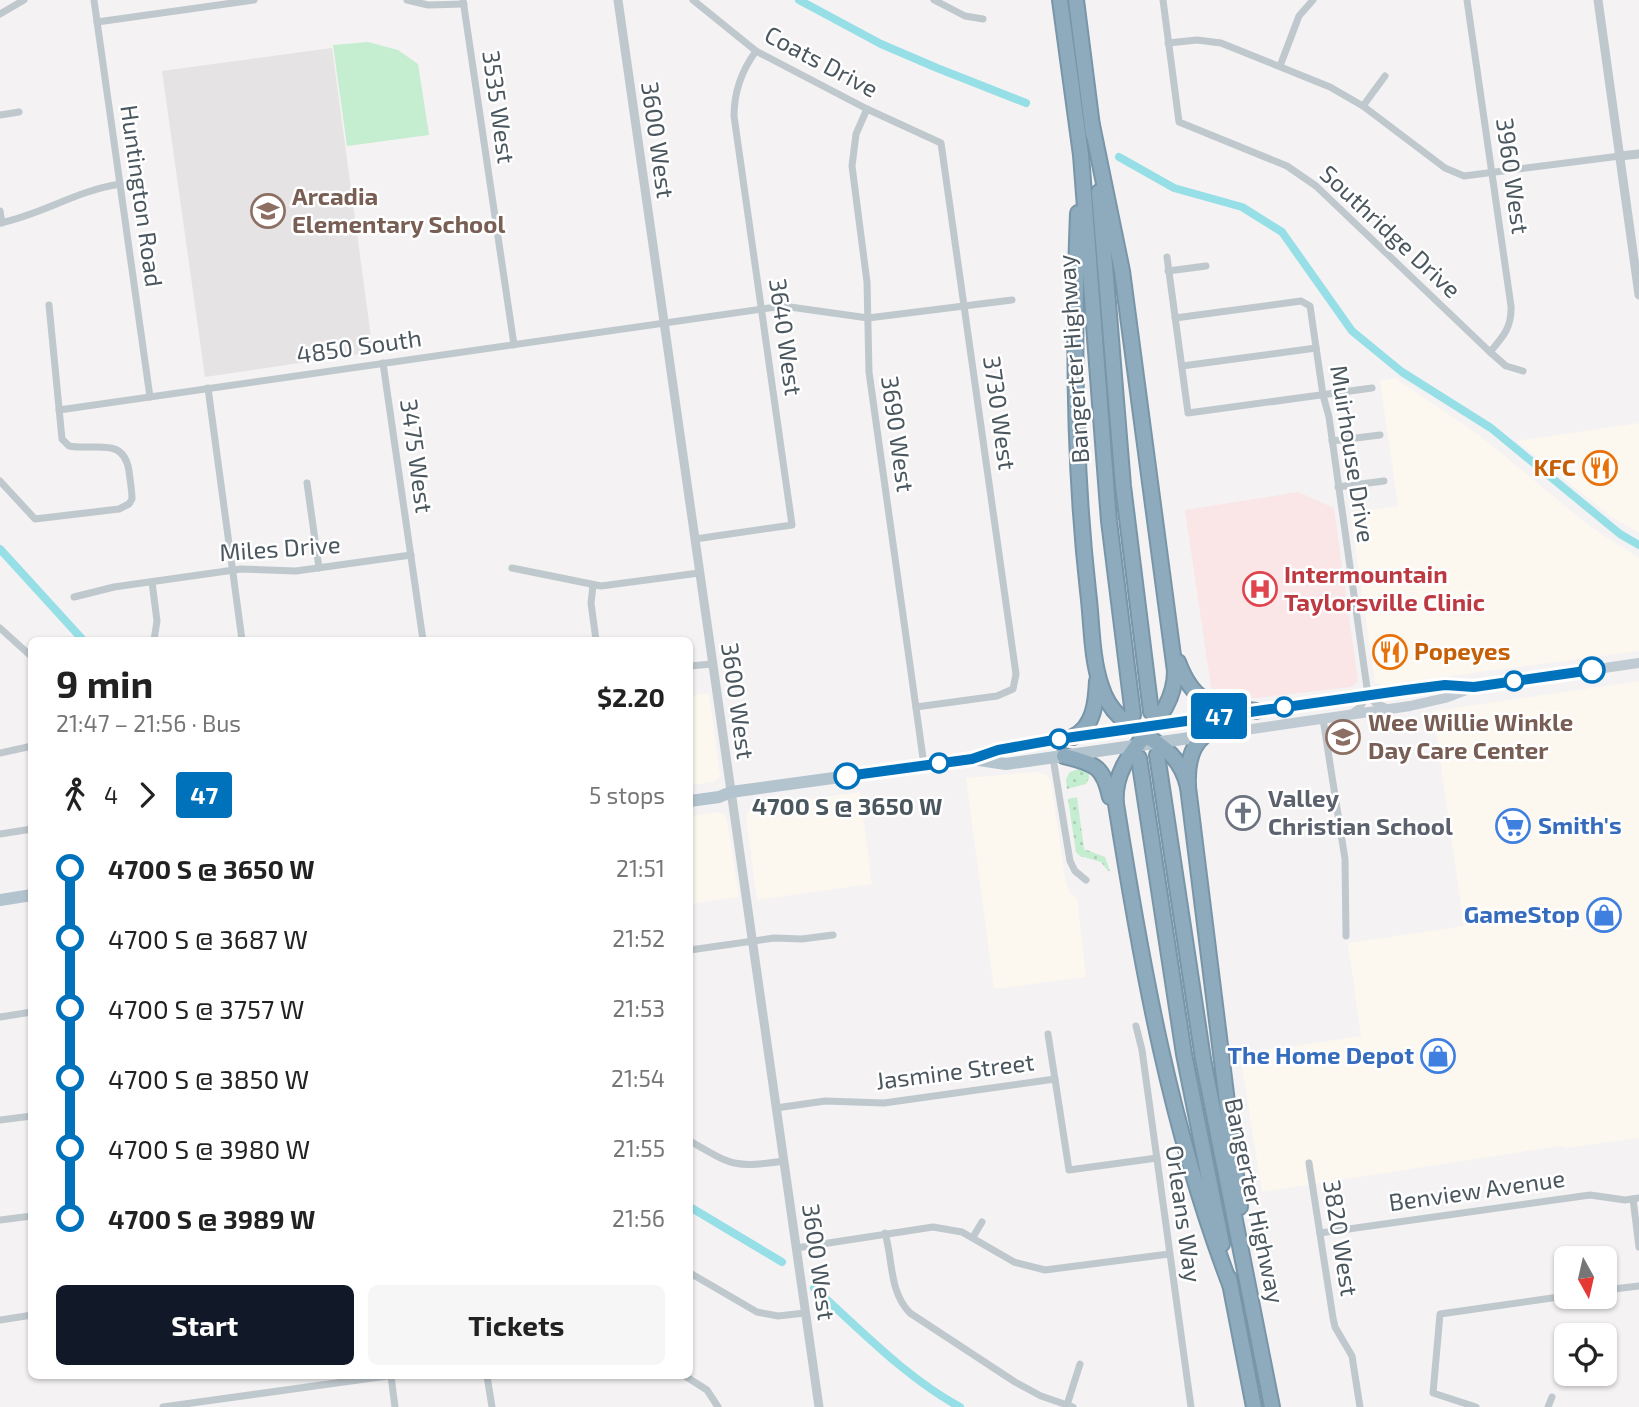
<!DOCTYPE html>
<html lang="en">
<head>
<meta charset="utf-8">
<style>
  :root { --surface:#fff; --page:#f6f6f6; --text:#222; --muted:#767676; --accent:#111827 }
  body { margin:0; font-family:"Exo 2",sans-serif; background:var(--page); color:var(--text); height:100vh; display:flex; flex-direction:column; font-size:26px; white-space:nowrap }
  * { box-sizing:border-box; margin:0 }
  p { font-size:23px; color:var(--muted) }
  .icon { flex:none; width:38px; height:38px; fill:none; stroke:currentColor; stroke-width:2; stroke-linecap:round; stroke-linejoin:round }
  .map { position:relative; flex:1; overflow:hidden }
  .side { position:absolute; left:28px; top:637px; width:665px; height:742px; display:flex; flex-direction:column; background:var(--surface); border-radius:10px; box-shadow:0 2px 5px #0004 }
  .side>* { flex:none }
  .badge { padding:0 14px; border-radius:5px; font-size:24px; line-height:46px }
  .needle { width:46px; rotate:172deg }
  .tools { position:absolute; left:1554px; top:1246px; display:grid; gap:14px }
  .tools a { display:grid; place-items:center; width:63px; height:63px; border-radius:10px; background:var(--surface); box-shadow:0 2px 5px #0004; font-size:35px }
  .map>.badge { position:absolute; translate:-50% -50%; box-shadow:0 0 0 4px #fff }
  .legs { display:flex; align-items:center; gap:10px; height:77px; padding:0 28px; font-size:23px }
  .legs p { margin-inline-start:auto }
  .headline { display:flex; align-items:center; justify-content:space-between; height:119px; padding:0 28px }
  h1 { font-size:38px; font-weight:700; line-height:52px }
  .primary-button { display:flex; gap:14px; margin-top:auto; padding:14px 28px }
  .primary-button a { flex:1; height:80px; border-radius:10px; background:var(--accent); color:#fff; font-size:28px; font-weight:700; line-height:80px; text-align:center }
  .primary-button a+a { background:var(--page); color:var(--text) }
  ul { padding:0 28px; list-style:none }
  li { display:flex; align-items:center; gap:24px; height:70px; font-size:26px }
  li i { display:grid; place-items:center; width:10px; height:100%; margin:0 9px; background:currentColor }
  li i::after { content:''; width:18px; height:18px; margin:-9px; border:5px solid; border-radius:50%; background:var(--surface) }
  li p { margin-inline-start:auto }
  li:first-child i { background:linear-gradient(#0000 50%,currentColor 0) }
  li:last-child i { background:linear-gradient(currentColor 50%,#0000 0) }
  .map>svg:first-child { display:block }
  .commercial { fill:#fcf7ef }
  .education { fill:#e5e3e4 }
  .medical { fill:#fae6e7 }
  .grass { fill:url(#grass-dots) }
  .pitch { fill:#c5edd0 }
  .lines { fill:none; stroke-linecap:round; stroke-linejoin:round }
  .canal { stroke:#96dfe7; stroke-width:8 }
  .motorway-casing { stroke:#7995a8; stroke-width:18 }
  .minor { stroke:#bfc8cd; stroke-width:7 }
  .tertiary { stroke:#bfc8cd; stroke-width:9 }
  .secondary { stroke:#c0cad2; stroke-width:10 }
  .primary { stroke:#b4c4ce; stroke-width:12 }
  .motorway { stroke:#8eaabd; stroke-width:14 }
  .line-1-casing { stroke:#fff; stroke-width:16 }
  .line-1 { stroke:#0072bc; stroke-width:10 }
  .stop-1-dot { fill:#fff; stroke:#0072bc; stroke-width:3.5 }
  .labels { text-anchor:middle; stroke-width:5; stroke-linejoin:round; paint-order:stroke }
  .street-label { font-size:24px; fill:#4b575f; stroke:#fff }
  .education-label { font-size:24px; font-weight:bold; fill:#785e54; stroke:#fff; text-anchor:start }
  .food-label { font-size:24px; font-weight:bold; fill:#c56008; stroke:#fff; text-anchor:end }
  .health-label { font-size:24px; font-weight:bold; fill:#be3a42; stroke:#fff; text-anchor:start }
  .worship-label { font-size:24px; font-weight:bold; fill:#5b616d; stroke:#fff; text-anchor:start }
  .stop-label { font-size:24px; font-weight:bold; fill:#4b575f; stroke:#fff }
  .shop-label { font-size:24px; font-weight:bold; fill:#366cbe; stroke:#fff; text-anchor:end }
</style>
</head>
<body>
<div class="map">
<svg width="1639" height="1407" viewBox="0 0 1639 1407">
  <defs>
    <pattern id="grass-dots" width="8" height="8" patternUnits="userSpaceOnUse" patternTransform="scale(1.75)"><rect width="8" height="8" fill="#c5edd0"/><path d="M2 2h.1M6 6h.1" fill="none" stroke="#abcdb5" stroke-width="1.8" stroke-linecap="round"/></pattern>
  </defs>
  <rect width="100%" height="100%" fill="#f4f2f3"/>
  <g class="commercial">
    <polygon points="1395,378 1479,435 1591,527 1639,558 1639,651 1382,685 1375,682 1350,513 1398,506 1380,381"/>
    <polygon points="1639,423 1639,533 1610,516 1517,441"/>
    <polygon points="1639,681 1639,1138 1567,1148 1560,1146 1262,1192 1240,1054 1361,1036 1348,943 1464,926 1433,711"/>
    <polygon points="709,693 720,776 714,782 690,785 690,696"/>
    <polygon points="1035,772 1047,775 1051,782 1066,884 1070,893 1077,898 1086,977 994,989 966,778"/>
    <polygon points="860,792 872,884 757,900 746,817 748,811 760,806"/>
    <polygon points="719,812 725,815 727,820 739,897 690,904 690,816"/>
  </g>
  <polygon class="education" points="332,48 373,352 205,377 162,71"/>
  <polygon class="medical" points="1298,492 1334,508 1358,682 1351,687 1230,701 1223,700 1215,693 1211,687 1185,510"/>
  <g class="grass">
    <polygon points="1088,766 1089,778 1086,784 1067,789 1066,779 1070,772"/>
    <polygon points="1077,797 1084,849 1105,857 1110,871 1108,871 1101,862 1080,856 1076,852 1068,799"/>
  </g>
  <polygon class="pitch" points="368,42 398,50 418,64 429,135 347,146 333,45"/>
  <g class="lines">
    <g class="canal">
      <polyline points="799,0 881,44 937,68 1026,103"/>
      <polyline points="1119,157 1174,188 1242,207 1282,232 1352,331 1402,372 1491,428 1620,534 1639,545"/>
      <polyline points="0,549 83,640"/>
      <polyline points="690,1207 782,1262"/>
      <path d="M814 1288C860 1329 905 1377 960 1407"/>
    </g>
    <g class="motorway-casing">
      <g id="motorway">
        <polyline points="1060,0 1081,155 1109,521 1133,715"/>
        <polyline points="1076,0 1093,134"/>
        <path d="M1092 125 1122 271 1175 671C1175 728 1111 746 1116 804 1142 968 1171 1131 1231 1287"/>
        <polyline points="1099,192 1123,486 1151,712"/>
        <path d="M1078 213C1073 339 1074 466 1088 591 1092 622 1091 657 1101 686 1118 741 1175 730 1188 787"/>
        <path d="M1178 662C1195 707 1213 704 1256 711"/>
        <path d="M1204 736C1189 748 1187 768 1188 787L1240 1207"/>
        <path d="M1073 737C1094 727 1096 702 1097 681"/>
        <polyline points="1157,755 1203,1059 1272,1407"/>
        <path d="M1064 756C1094 764 1103 765 1110 797"/>
        <polyline points="1139,758 1184,1054 1222,1244"/>
        <polyline points="1229,1278 1254,1407"/>
      </g>
    </g>
    <g class="minor">
      <polyline points="94,0 150,397"/>
      <polyline points="407,0 428,5 464,4"/>
      <polyline points="463,0 514,345"/>
      <polyline points="693,0 756,51 867,109 941,143 1016,674 1013,689 997,696 916,707"/>
      <polyline points="934,0 965,16 983,19"/>
      <polyline points="1163,0 1179,122 1287,166 1316,186 1490,352 1506,366 1523,371"/>
      <path d="M1467 0 1511 306C1512 327 1503 337 1490 352"/>
      <polyline points="0,14 24,0"/>
      <polyline points="97,22 254,0"/>
      <polyline points="1168,43 1197,40 1221,43 1330,87 1363,106 1445,168 1464,176 1620,156"/>
      <polyline points="1280,66 1299,16 1313,0"/>
      <polyline points="1363,106 1385,76"/>
      <polyline points="867,109 856,134 852,166 867,282 869,372 924,765"/>
      <polyline points="0,115 19,112"/>
      <polyline points="0,211 2,223"/>
      <path d="M0 223C43 214 75 191 120 184"/>
      <polyline points="1167,257 1188,413 1372,388"/>
      <polyline points="1168,271 1206,266"/>
      <polyline points="1175,318 1301,301 1310,306 1323,395 1329,417 1368,695 1375,703 1388,708"/>
      <polyline points="383,363 423,640"/>
      <polyline points="1182,366 1316,348"/>
      <polyline points="208,388 242,640"/>
      <polyline points="59,410 783,306 868,318 1012,300"/>
      <polyline points="1332,441 1380,435"/>
      <path d="M0 481 35 519 119 509 129 504 132 499C132 490 130 480 129 471 124 436 95 451 69 446L62 439 49 305"/>
      <polyline points="307,483 319,568"/>
      <polyline points="1338,487 1384,481"/>
      <path d="M695 539 792 525 734 116C734 92 742 70 756 51"/>
      <polyline points="512,568 601,586 699,573"/>
      <polyline points="152,582 157,621 154,640"/>
      <polyline points="593,586 591,603 596,640"/>
      <polyline points="74,597 114,587 241,569 296,571 411,555"/>
      <polyline points="0,628 32,657"/>
      <polyline points="690,666 712,664"/>
      <polyline points="1353,712 1360,707 1368,695"/>
      <polyline points="1323,719 1345,859 1346,936"/>
      <polyline points="0,753 32,746"/>
      <polyline points="1053,758 1070,861 1075,871 1086,880"/>
      <polyline points="0,834 32,829"/>
      <polyline points="690,950 774,938 802,939 833,935"/>
      <polyline points="0,1017 32,1012"/>
      <polyline points="1136,1026 1142,1050 1191,1407"/>
      <polyline points="1048,1034 1069,1170 1157,1158"/>
      <polyline points="776,1108 825,1101 884,1103 1055,1079"/>
      <polyline points="0,1120 32,1116"/>
      <path d="M690 1141C733 1166 734 1168 784 1161"/>
      <polyline points="1309,1163 1333,1318 1335,1327 1352,1356 1360,1407"/>
      <polyline points="1633,1199 1639,1247"/>
      <polyline points="0,1220 32,1216"/>
      <path d="M885 1233C893 1260 889 1292 910 1313L1015 1382 1041 1396 1073 1407"/>
      <polyline points="1320,1233 1590,1195 1625,1200 1639,1198"/>
      <polyline points="973,1237 982,1222"/>
      <polyline points="796,1248 933,1227 962,1232 1014,1262 1045,1270 1169,1254"/>
      <polyline points="690,1273 757,1312 778,1316 805,1313"/>
      <polyline points="1605,1290 1639,1286"/>
      <polyline points="0,1320 32,1315"/>
      <polyline points="391,1376 395,1407"/>
      <polyline points="487,1376 492,1407"/>
      <polyline points="685,1376 707,1390 718,1407"/>
      <polyline points="1067,1405 1080,1364"/>
      <polyline points="163,1407 387,1376"/>
      <polyline points="1476,1407 1433,1393 1440,1314 1566,1296"/>
      <polyline points="1548,1407 1552,1397"/>
    </g>
    <g class="tertiary">
      <polyline points="618,0 819,1407"/>
      <polyline points="1598,0 1639,295"/>
      <polyline points="1620,156 1639,154"/>
    </g>
    <g class="secondary">
      <polyline points="1256,711 1435,686 1471,686"/>
      <polyline points="1204,736 1410,706 1445,698 1474,687 1639,663"/>
    </g>
    <g class="primary">
      <polyline points="972,759 1006,764 1204,736"/>
      <polyline points="690,801 719,797 731,792 972,759 991,751 1030,744 1248,712"/>
      <polyline points="0,900 32,895"/>
    </g>
    <use href="#motorway" class="motorway"/>
  </g>
  <g class="lines">
    <g class="line-1-casing">
      <polyline id="line-1" points="847,776 972,759 998,750 1059,739 1406,690 1445,685 1474,687 1592,670"/>
    </g>
    <use href="#line-1" class="line-1"/>
  </g>
  <defs>
    <g id="school-ring" transform="scale(1.75)"><circle r="9.5" fill="#fff" stroke="#8d6e63" stroke-width="1.5"/><path d="M0-5L7-2L0 1L-7-2ZM-4 1L0 2.5L4 1V4Q0 6-4 4Z" fill="#8d6e63"/></g>
    <g id="restaurant-ring" transform="scale(1.75)"><circle r="9.5" fill="#fff" stroke="#e8710a" stroke-width="1.5"/><path d="M-5-6h1v4h1v-4h1v4h1v-4h1v5L-1.5 .5V6h-2V.5L-5-1ZM5-6V6H3V1.5H1.5Q1.5-4 5-6Z" fill="#e8710a"/></g>
    <g id="hospital-ring" transform="scale(1.75)"><circle r="9.5" fill="#fff" stroke="#e0444e" stroke-width="1.5"/><path d="M-5-5h3v3.5h4V-5h3V5h-3V1.5h-4V5h-3Z" fill="#e0444e"/></g>
    <g id="church-ring" transform="scale(1.75)"><circle r="9.5" fill="#fff" stroke="#6b7280" stroke-width="1.5"/><path d="M-1.2-6h2.4v3.5h3.3v2.4h-3.3V6h-2.4V-.1h-3.3v-2.4h3.3Z" fill="#6b7280"/></g>
    <g id="supermarket-ring" transform="scale(1.75)"><circle r="9.5" fill="#fff" stroke="#3f7fe0" stroke-width="1.5"/><path d="M-6-5.5h2.5l.6 2H6L4.5 2H-2.5L-4.4-4H-6ZM-1.5 3.2a1.3 1.3 0 1 0 .1 0ZM3 3.2a1.3 1.3 0 1 0 .1 0Z" fill="#3f7fe0"/></g>
    <g id="shop-ring" transform="scale(1.75)"><circle r="9.5" fill="#fff" stroke="#3f7fe0" stroke-width="1.5"/><path d="M-5-2.5h2.3a2.7 3.5 0 0 1 5.4 0H5L5.5 6h-11ZM-1.5-2.5h3a1.5 2.3 0 0 0-3 0Z" fill="#3f7fe0"/></g>
  </defs>
  <g fill-rule="evenodd">
    <use href="#school-ring" x="268" y="211"/>
    <use href="#restaurant-ring" x="1600" y="468"/>
    <use href="#hospital-ring" x="1260" y="589"/>
    <use href="#restaurant-ring" x="1390" y="652"/>
    <use href="#school-ring" x="1343" y="737"/>
    <use href="#church-ring" x="1243" y="813"/>
    <use href="#supermarket-ring" x="1513" y="826"/>
    <use href="#shop-ring" x="1604" y="915"/>
    <use href="#shop-ring" x="1438" y="1056"/>
  </g>
  <g class="stop-1-dot">
    <circle cx="1592" cy="670" r="12"/>
    <circle cx="1514" cy="681" r="9"/>
    <circle cx="1284" cy="707" r="9"/>
    <circle cx="1059" cy="739" r="9"/>
    <circle cx="939" cy="763" r="9"/>
    <circle cx="847" cy="776" r="12"/>
  </g>
  <g class="labels">
    <g class="street-label">
      <text transform="translate(821 62) rotate(28)" y="8">Coats Drive</text>
      <text transform="translate(498 107) rotate(82)" y="8">3535 West</text>
      <text transform="translate(657 140) rotate(82)" y="8">3600 West</text>
      <text transform="translate(1512 176) rotate(82)" y="8">3960 West</text>
      <text transform="translate(141 196) rotate(82)" y="8">Huntington Road</text>
      <text transform="translate(1390 232) rotate(43)" y="8">Southridge Drive</text>
      <text transform="translate(785 337) rotate(82)" y="8">3640 West</text>
      <text transform="translate(359 347) rotate(-8)" y="8">4850 South</text>
      <text transform="translate(1074 359) rotate(-94)" y="8">Bangerter Highway</text>
      <text transform="translate(999 413) rotate(82)" y="8">3730 West</text>
      <text transform="translate(897 434) rotate(82)" y="8">3690 West</text>
      <text transform="translate(1352 454) rotate(81)" y="8">Muirhouse Drive</text>
      <text transform="translate(416 456) rotate(82)" y="8">3475 West</text>
      <text transform="translate(280 549) rotate(-4)" y="8">Miles Drive</text>
      <text transform="translate(737 701) rotate(82)" y="8">3600 West</text>
      <text transform="translate(955 1072) rotate(-7)" y="8">Jasmine Street</text>
      <text transform="translate(1477 1191) rotate(-8)" y="8">Benview Avenue</text>
      <text transform="translate(1254 1201) rotate(78)" y="8">Bangerter Highway</text>
      <text transform="translate(1183 1214) rotate(82)" y="8">Orleans Way</text>
      <text transform="translate(1340 1238) rotate(81)" y="8">3820 West</text>
      <text transform="translate(818 1262) rotate(82)" y="8">3600 West</text>
    </g>
    <g class="education-label">
      <text x="292" y="205">Arcadia<tspan x="292" dy="28">Elementary School</tspan></text>
      <text x="1368" y="731">Wee Willie Winkle<tspan x="1368" dy="28">Day Care Center</tspan></text>
    </g>
    <g class="food-label">
      <text x="1576" y="476">KFC</text>
      <text x="1414" y="660" text-anchor="start">Popeyes</text>
    </g>
    <g class="health-label">
      <text x="1284" y="583">Intermountain<tspan x="1284" dy="28">Taylorsville Clinic</tspan></text>
    </g>
    <g class="worship-label">
      <text x="1268" y="807">Valley<tspan x="1268" dy="28">Christian School</tspan></text>
    </g>
    <g class="stop-label">
      <text x="847" y="815">4700 S @ 3650 W</text>
    </g>
    <g class="shop-label">
      <text x="1538" y="834" text-anchor="start">Smith's</text>
      <text x="1580" y="923">GameStop</text>
      <text x="1414" y="1064">The Home Depot</text>
    </g>
  </g>
</svg>
<div class="tools">
<a><svg class="needle" viewBox="-14 -14 28 28"><path d="M0-13l5 13h-10z" fill="#e53935"/><path d="M0 13l5-13h-10z" fill="#767676"/></svg></a>
<a><svg class="icon" aria-label="locate" viewBox="0 0 24 24"><circle cx="12" cy="12" r="6"/><path d="M12 2v4M12 18v4M2 12h4M18 12h4"/></svg></a>
</div>
<b class="badge" style="left:1219px;top:716px;background:#0072bc;color:#fff">47</b>
<section class="side">
<div class="headline"><div><h1>9 min</h1><p>21:47 – 21:56 · Bus</p></div><b>$2.20</b></div>
<div class="legs"><svg class="icon" aria-label="walk" viewBox="0 0 24 24"><circle cx="13" cy="4" r="2"/><path d="M13 8l-2 6 4 7M11 14l-3 7M7 12l3-4h3l4 4"/></svg>4<svg class="icon" aria-label="forward" viewBox="0 0 24 24"><path d="M9 5l7 7-7 7"/></svg><b class="badge" style="background:#0072bc;color:#fff">47</b><p>5 stops</p></div>
<ul>
<li><i style="color:#0072bc"></i><b>4700 S @ 3650 W</b><p>21:51</p></li>
<li><i style="color:#0072bc"></i><span>4700 S @ 3687 W</span><p>21:52</p></li>
<li><i style="color:#0072bc"></i><span>4700 S @ 3757 W</span><p>21:53</p></li>
<li><i style="color:#0072bc"></i><span>4700 S @ 3850 W</span><p>21:54</p></li>
<li><i style="color:#0072bc"></i><span>4700 S @ 3980 W</span><p>21:55</p></li>
<li><i style="color:#0072bc"></i><b>4700 S @ 3989 W</b><p>21:56</p></li>
</ul>
<div class="primary-button"><a>Start</a><a>Tickets</a></div>
</section>
</div>
</body>
</html>
